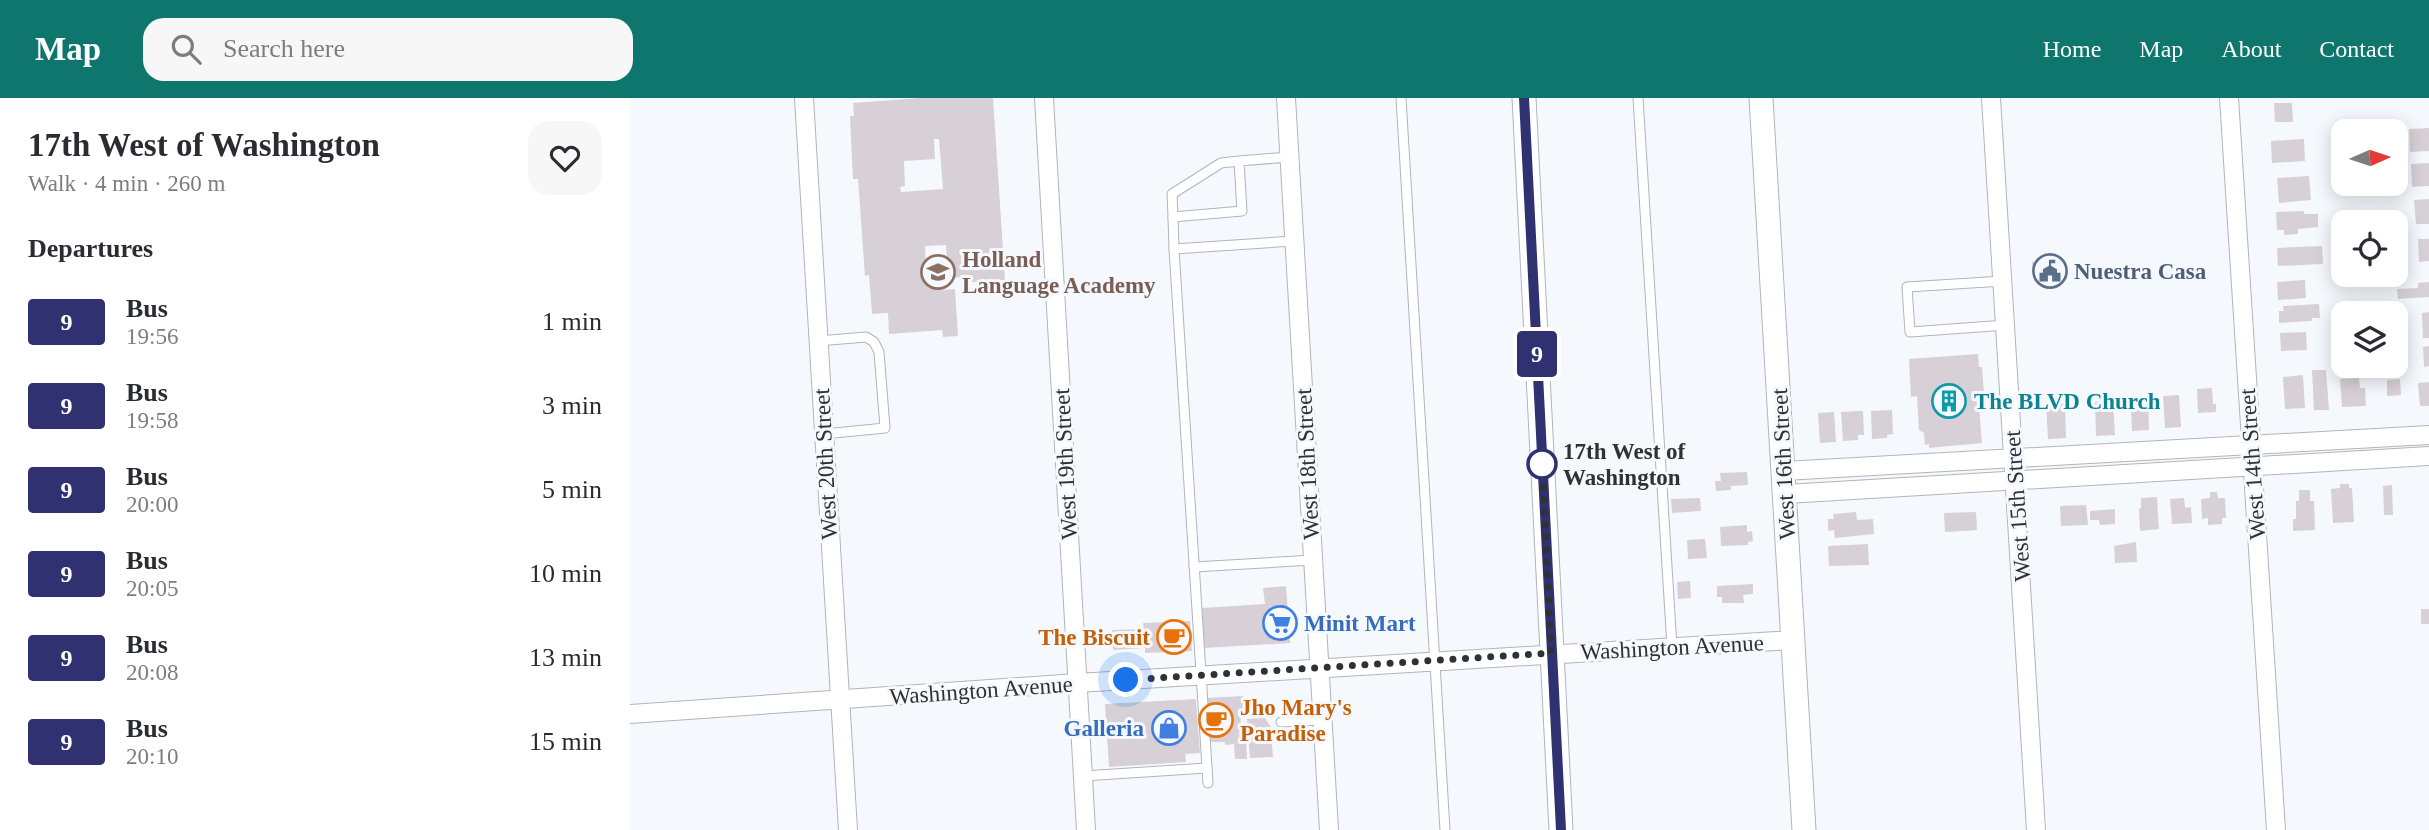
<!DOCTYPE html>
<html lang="en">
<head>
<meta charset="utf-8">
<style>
  :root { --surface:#fff; --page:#f7f7f7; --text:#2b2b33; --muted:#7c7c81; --accent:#0f766e }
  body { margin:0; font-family:"Times New Roman",serif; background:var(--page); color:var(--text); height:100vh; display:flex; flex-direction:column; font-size:26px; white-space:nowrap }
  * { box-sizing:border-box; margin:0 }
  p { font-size:23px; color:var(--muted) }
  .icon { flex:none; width:38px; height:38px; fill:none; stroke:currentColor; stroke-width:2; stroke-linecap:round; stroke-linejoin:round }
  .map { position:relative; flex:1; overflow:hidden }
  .panel { display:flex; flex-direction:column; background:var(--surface); width:630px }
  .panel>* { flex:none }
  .badge { padding:0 14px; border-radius:5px; font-size:24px; line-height:46px }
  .needle { width:46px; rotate:87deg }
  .controls { position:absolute; left:1701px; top:21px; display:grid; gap:14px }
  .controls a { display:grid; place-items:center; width:77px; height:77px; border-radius:14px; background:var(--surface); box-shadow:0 4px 18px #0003; font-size:35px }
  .you { position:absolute; width:35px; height:35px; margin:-18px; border:5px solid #fff; border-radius:50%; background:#1a73e8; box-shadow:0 0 0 10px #1a73e833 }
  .map>.badge { position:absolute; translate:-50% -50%; box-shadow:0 0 0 4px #fff }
  h2 { padding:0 28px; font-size:26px; line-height:63px }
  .round { display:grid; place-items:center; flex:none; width:74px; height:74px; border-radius:21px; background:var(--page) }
  .overview { display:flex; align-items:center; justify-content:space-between; height:119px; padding:0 28px }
  h1 { font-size:33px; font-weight:800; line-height:52px }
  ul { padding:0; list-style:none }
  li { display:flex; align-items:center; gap:21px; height:84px; padding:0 28px }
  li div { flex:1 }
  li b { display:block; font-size:26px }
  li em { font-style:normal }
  li .badge { min-width:77px; font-weight:700; text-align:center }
  header { display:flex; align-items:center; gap:42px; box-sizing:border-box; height:98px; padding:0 35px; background:var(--accent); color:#fff }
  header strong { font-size:33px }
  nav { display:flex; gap:38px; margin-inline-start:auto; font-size:24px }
  .search { width:490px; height:63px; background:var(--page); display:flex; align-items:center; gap:18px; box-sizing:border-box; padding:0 24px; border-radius:21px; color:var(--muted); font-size:26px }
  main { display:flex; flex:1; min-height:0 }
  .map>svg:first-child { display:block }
  .building { fill:#d7d0d6; fill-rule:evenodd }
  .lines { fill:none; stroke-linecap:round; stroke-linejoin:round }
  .service-casing { stroke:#b0b5bb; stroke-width:11 }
  .minor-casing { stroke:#b0b5bb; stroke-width:20 }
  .tertiary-casing { stroke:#b0b5bb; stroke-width:25 }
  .service { stroke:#fff; stroke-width:9 }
  .minor { stroke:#fff; stroke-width:18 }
  .tertiary { stroke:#fff; stroke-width:23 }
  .line-casing { stroke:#fff; stroke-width:16 }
  .line { stroke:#303171; stroke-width:10 }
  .walk { stroke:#2f3134; stroke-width:7; stroke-dasharray:0 12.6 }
  .stop-dot { fill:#fff; stroke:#303171; stroke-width:3.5 }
  .labels { text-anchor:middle; stroke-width:6; stroke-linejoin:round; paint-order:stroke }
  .education-label { font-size:23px; font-weight:bold; fill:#785e54; stroke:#f5f9fe; text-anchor:start }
  .service-label { font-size:23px; font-weight:bold; fill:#4e5e75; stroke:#f5f9fe; text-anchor:start }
  .culture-label { font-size:23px; font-weight:bold; fill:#0d838f; stroke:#f5f9fe; text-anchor:start }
  .stop-label { font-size:23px; font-weight:bold; fill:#2f3134; stroke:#f5f9fe; text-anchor:start }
  .street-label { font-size:23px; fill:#2f3134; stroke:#f5f9fe }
  .shop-label { font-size:23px; font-weight:bold; fill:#366cbe; stroke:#f5f9fe; text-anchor:start }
  .food-label { font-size:23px; font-weight:bold; fill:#c56008; stroke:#f5f9fe; text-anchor:end }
</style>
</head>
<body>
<header>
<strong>Map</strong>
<div class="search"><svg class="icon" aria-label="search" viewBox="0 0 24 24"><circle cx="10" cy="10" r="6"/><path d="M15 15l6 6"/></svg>Search here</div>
<nav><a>Home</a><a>Map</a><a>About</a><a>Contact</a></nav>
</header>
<main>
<section class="panel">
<div class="overview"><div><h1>17th West of Washington</h1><p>Walk · 4 min · 260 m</p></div><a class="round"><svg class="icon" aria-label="heart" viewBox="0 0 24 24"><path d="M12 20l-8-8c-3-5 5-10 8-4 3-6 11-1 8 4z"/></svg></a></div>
<h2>Departures</h2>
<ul>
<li><span class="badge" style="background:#303171;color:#fff">9</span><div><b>Bus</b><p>19:56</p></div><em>1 min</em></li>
<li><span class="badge" style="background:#303171;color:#fff">9</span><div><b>Bus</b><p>19:58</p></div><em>3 min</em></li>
<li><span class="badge" style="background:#303171;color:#fff">9</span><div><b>Bus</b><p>20:00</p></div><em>5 min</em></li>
<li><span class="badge" style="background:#303171;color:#fff">9</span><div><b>Bus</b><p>20:05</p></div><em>10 min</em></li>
<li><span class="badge" style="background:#303171;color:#fff">9</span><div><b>Bus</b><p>20:08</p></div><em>13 min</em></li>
<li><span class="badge" style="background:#303171;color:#fff">9</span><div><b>Bus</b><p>20:10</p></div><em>15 min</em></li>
</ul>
</section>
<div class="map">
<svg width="1799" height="732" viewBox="0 0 1799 732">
  <rect width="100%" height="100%" fill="#f5f9fe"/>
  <g class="building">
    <path d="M290 0H363L375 182 342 184V179L318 180 316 147 295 148 296 170 291 171 292 181 311 192 325 191 328 238 313 239 312 232 259 236 258 215 242 216 239 177 235 178 228 81H223L220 18H224L223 5ZM304 41H309L313 91 271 94 270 89 275 88 274 63 305 61Z"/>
    <polygon points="1644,5 1662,5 1663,24 1645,24"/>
    <polygon points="1799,30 1799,53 1780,54 1779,31"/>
    <polygon points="1674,41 1675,63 1642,65 1641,43"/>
    <polygon points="1799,65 1799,88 1782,89 1781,66"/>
    <polygon points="1713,67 1713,80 1707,80 1706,68"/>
    <polygon points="1679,78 1681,102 1649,105 1647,80"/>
    <polygon points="1799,101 1799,126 1786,126 1784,102"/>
    <polygon points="1674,113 1674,116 1688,116 1688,129 1668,131 1668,136 1654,137 1654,132 1647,132 1646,114"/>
    <polygon points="1788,141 1799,141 1799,163 1789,164"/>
    <polygon points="1692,148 1693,166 1648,168 1647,150"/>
    <polygon points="1429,162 1429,165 1436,165 1437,180 1414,186 1404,183 1402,164"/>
    <polygon points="1675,182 1676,200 1648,202 1647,184"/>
    <polygon points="1799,184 1799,199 1768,201 1767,191 1788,190 1788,185"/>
    <polygon points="1689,206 1690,220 1682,220 1682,223 1649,225 1649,213 1654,213 1653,208"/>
    <polygon points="1799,214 1799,240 1793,240 1792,215"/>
    <polygon points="1676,234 1677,252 1651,253 1650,235"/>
    <polygon points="1799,248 1799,268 1794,269 1793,249"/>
    <polygon points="1348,256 1349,269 1352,269 1354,296 1351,296 1352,307 1349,307 1352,345 1299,350 1299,346 1295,347 1294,335 1289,332 1287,298 1281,299 1279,261"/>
    <polygon points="1682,272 1696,272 1699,312 1684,312"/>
    <polygon points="1673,277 1675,310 1655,311 1653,279"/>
    <polygon points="1729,280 1730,290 1735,290 1736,308 1712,309 1710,281"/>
    <polygon points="1770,281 1771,297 1757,298 1757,282"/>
    <polygon points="1799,284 1799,308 1790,308 1788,285"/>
    <polygon points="1582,290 1583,306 1586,306 1586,314 1568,315 1567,291"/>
    <polygon points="1549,297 1551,329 1535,330 1533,298"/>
    <polygon points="1518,299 1519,332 1502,333 1501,309 1507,309 1506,300"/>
    <polygon points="1483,303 1485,337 1466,338 1465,304"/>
    <polygon points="1435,305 1436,340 1418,341 1416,306"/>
    <polygon points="1262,312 1263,336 1257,337 1257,340 1242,341 1241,313"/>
    <polygon points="1227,313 1233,313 1234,337 1228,337 1228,342 1213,343 1211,314"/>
    <polygon points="1204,314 1206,344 1190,345 1188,315"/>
    <polygon points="1117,374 1118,387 1101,388 1101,392 1086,393 1085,383 1091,383 1090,375"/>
    <polygon points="1710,386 1719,386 1719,390 1722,390 1724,424 1703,425 1701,391 1710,390"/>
    <polygon points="1762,387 1763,417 1754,417 1753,388"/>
    <polygon points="1669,392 1680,392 1680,403 1684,403 1685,432 1663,433 1663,421 1666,421 1666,403 1669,403"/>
    <polygon points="1580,394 1587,394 1588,400 1595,400 1596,420 1592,420 1592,426 1578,427 1578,420 1572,421 1571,401 1580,400"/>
    <polygon points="1527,399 1529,431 1510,433 1509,411 1511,410 1511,400"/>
    <polygon points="1070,400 1071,413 1042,415 1041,401"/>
    <polygon points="1554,400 1555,410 1561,409 1562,425 1542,426 1540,401"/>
    <polygon points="1456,407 1458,427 1431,428 1430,408"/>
    <polygon points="1485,411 1485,426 1470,427 1469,422 1460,422 1460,413"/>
    <polygon points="1226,414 1227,422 1243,421 1244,436 1205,440 1204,432 1198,433 1198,421 1204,421 1203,416"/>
    <polygon points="1346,414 1347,432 1315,434 1314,415"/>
    <polygon points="1117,427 1117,434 1122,433 1123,443 1118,444 1118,447 1091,448 1090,429"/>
    <polygon points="1075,441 1077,460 1058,461 1057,442"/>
    <polygon points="1506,444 1507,464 1485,465 1484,448"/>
    <polygon points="1238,446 1239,467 1199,468 1198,448"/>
    <polygon points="1060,483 1061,500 1048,501 1047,484"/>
    <polygon points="1123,486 1123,496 1113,497 1114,505 1092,505 1092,499 1087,499 1087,488"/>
    <polygon points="656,488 660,545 574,550 572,510 635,506 633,490"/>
    <rect x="1791" y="511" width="8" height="15"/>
    <polygon points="560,523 562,553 515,555 515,550 483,552 482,532 514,531 513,525"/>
    <polygon points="613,598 614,614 610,614 612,642 616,642 617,661 605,661 604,646 595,647 595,644 579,644 577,600"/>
    <polygon points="566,601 570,655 555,656 556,664 479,669 475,606"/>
    <polygon points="635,620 644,634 641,634 643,659 620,660 617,621"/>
  </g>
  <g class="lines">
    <g class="service-casing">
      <g id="service">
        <polyline points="771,0 815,732"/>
        <polyline points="1008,0 1042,549"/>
        <polyline points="609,63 591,65 542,96 543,119 612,113 609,63 659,59"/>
        <polyline points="543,119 544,151"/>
        <polyline points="1373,183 1277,189 1280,234 1376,227"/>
        <polyline points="188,243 236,239 244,244 249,254 255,330 194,336"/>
        <polyline points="564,469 683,462"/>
        <polyline points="651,624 692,622"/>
        <polyline points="453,678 577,670"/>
        <polyline points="578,685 544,151 664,143"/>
      </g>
    </g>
    <g class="minor-casing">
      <g id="minor">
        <polyline points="174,0 218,732"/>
        <polyline points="414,0 456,732"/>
        <polyline points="656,0 699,732"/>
        <polyline points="1361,0 1406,732"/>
        <polyline points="1599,0 1646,732"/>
        <polyline points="1154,373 1799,337"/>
        <polyline points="1156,396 1799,358"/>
        <polyline points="0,616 447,585 1163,542"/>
      </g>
    </g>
    <g class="tertiary-casing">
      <g id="tertiary">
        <polyline points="894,0 931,732"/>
        <polyline points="1131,0 1174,732"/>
      </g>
    </g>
    <use href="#service" class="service"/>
    <use href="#minor" class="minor"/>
    <use href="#tertiary" class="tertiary"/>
  </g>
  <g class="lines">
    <g class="line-casing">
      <polyline id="line" points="894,0 931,732"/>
    </g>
    <use href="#line" class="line"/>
    <polyline class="walk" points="496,582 921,555 912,361 912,366"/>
  </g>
  <defs>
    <g id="civic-ring" transform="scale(1.75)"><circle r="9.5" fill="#f5f9fe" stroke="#5c6f8a" stroke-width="1.5"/><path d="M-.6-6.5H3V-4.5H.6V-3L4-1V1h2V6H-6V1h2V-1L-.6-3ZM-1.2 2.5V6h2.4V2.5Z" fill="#5c6f8a"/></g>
    <g id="school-ring" transform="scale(1.75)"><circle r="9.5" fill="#f5f9fe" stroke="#8d6e63" stroke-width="1.5"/><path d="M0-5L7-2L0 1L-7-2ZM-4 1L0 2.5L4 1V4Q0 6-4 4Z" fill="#8d6e63"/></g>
    <g id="building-ring" transform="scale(1.75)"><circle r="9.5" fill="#f5f9fe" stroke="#0f9aa8" stroke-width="1.5"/><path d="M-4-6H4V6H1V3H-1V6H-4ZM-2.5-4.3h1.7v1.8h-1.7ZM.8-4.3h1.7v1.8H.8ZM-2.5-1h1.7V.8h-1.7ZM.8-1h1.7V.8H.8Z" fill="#0f9aa8"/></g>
    <g id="supermarket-ring" transform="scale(1.75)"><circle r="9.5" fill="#f5f9fe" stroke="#3f7fe0" stroke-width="1.5"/><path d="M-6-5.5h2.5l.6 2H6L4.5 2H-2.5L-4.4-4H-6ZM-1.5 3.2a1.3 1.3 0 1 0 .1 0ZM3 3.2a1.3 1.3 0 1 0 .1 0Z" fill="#3f7fe0"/></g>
    <g id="cafe-ring" transform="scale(1.75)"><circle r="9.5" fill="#f5f9fe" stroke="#e8710a" stroke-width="1.5"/><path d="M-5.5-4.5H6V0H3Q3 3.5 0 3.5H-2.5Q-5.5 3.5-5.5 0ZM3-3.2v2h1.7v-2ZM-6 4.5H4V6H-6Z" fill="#e8710a"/></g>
    <g id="shop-ring" transform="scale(1.75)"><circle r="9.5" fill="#f5f9fe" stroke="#3f7fe0" stroke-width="1.5"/><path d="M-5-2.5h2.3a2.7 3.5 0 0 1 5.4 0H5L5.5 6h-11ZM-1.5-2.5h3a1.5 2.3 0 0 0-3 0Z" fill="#3f7fe0"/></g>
  </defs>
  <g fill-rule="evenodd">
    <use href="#civic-ring" x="1420" y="173"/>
    <use href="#school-ring" x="308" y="174"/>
    <use href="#building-ring" x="1319" y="303"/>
    <use href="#supermarket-ring" x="650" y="525"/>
    <use href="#cafe-ring" x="544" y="539"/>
    <use href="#cafe-ring" x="586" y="622"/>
    <use href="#shop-ring" x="539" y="630"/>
  </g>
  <circle class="stop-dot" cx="912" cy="366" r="14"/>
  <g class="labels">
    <g class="education-label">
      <text x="332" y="169">Holland<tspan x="332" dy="26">Language Academy</tspan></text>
    </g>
    <g class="service-label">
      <text x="1444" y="181">Nuestra Casa</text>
    </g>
    <g class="culture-label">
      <text x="1344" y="311">The BLVD Church</text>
    </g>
    <g class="stop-label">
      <text x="933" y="361">17th West of<tspan x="933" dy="26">Washington</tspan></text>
    </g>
    <g class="street-label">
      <text transform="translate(195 366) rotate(-93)" y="8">West 20th Street</text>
      <text transform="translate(435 366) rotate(-93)" y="8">West 19th Street</text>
      <text transform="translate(677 366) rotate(-93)" y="8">West 18th Street</text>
      <text transform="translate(1153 366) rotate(-93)" y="8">West 16th Street</text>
      <text transform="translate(1622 366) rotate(-94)" y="8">West 14th Street</text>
      <text transform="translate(1387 408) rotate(-94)" y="8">West 15th Street</text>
      <text transform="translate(1042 549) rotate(-3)" y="8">Washington Avenue</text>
      <text transform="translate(351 592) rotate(-4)" y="8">Washington Avenue</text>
    </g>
    <g class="shop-label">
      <text x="674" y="533">Minit Mart</text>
      <text x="514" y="638" text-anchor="end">Galleria</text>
    </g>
    <g class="food-label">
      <text x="520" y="547">The Biscuit</text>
      <text x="610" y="617" text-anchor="start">Jho Mary's<tspan x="610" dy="26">Paradise</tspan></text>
    </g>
  </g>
</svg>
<div class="controls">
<a><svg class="needle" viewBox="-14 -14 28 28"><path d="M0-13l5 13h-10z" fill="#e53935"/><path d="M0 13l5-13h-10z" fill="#7c7c81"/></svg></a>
<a><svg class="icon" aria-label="locate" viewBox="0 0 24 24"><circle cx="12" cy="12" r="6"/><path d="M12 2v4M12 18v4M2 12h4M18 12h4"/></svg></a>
<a><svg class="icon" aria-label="layers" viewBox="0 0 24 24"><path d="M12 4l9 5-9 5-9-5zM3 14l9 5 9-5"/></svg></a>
</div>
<div class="you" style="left:496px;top:582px"></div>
<b class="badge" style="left:907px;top:256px;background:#303171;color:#fff">9</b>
</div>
</main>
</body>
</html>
